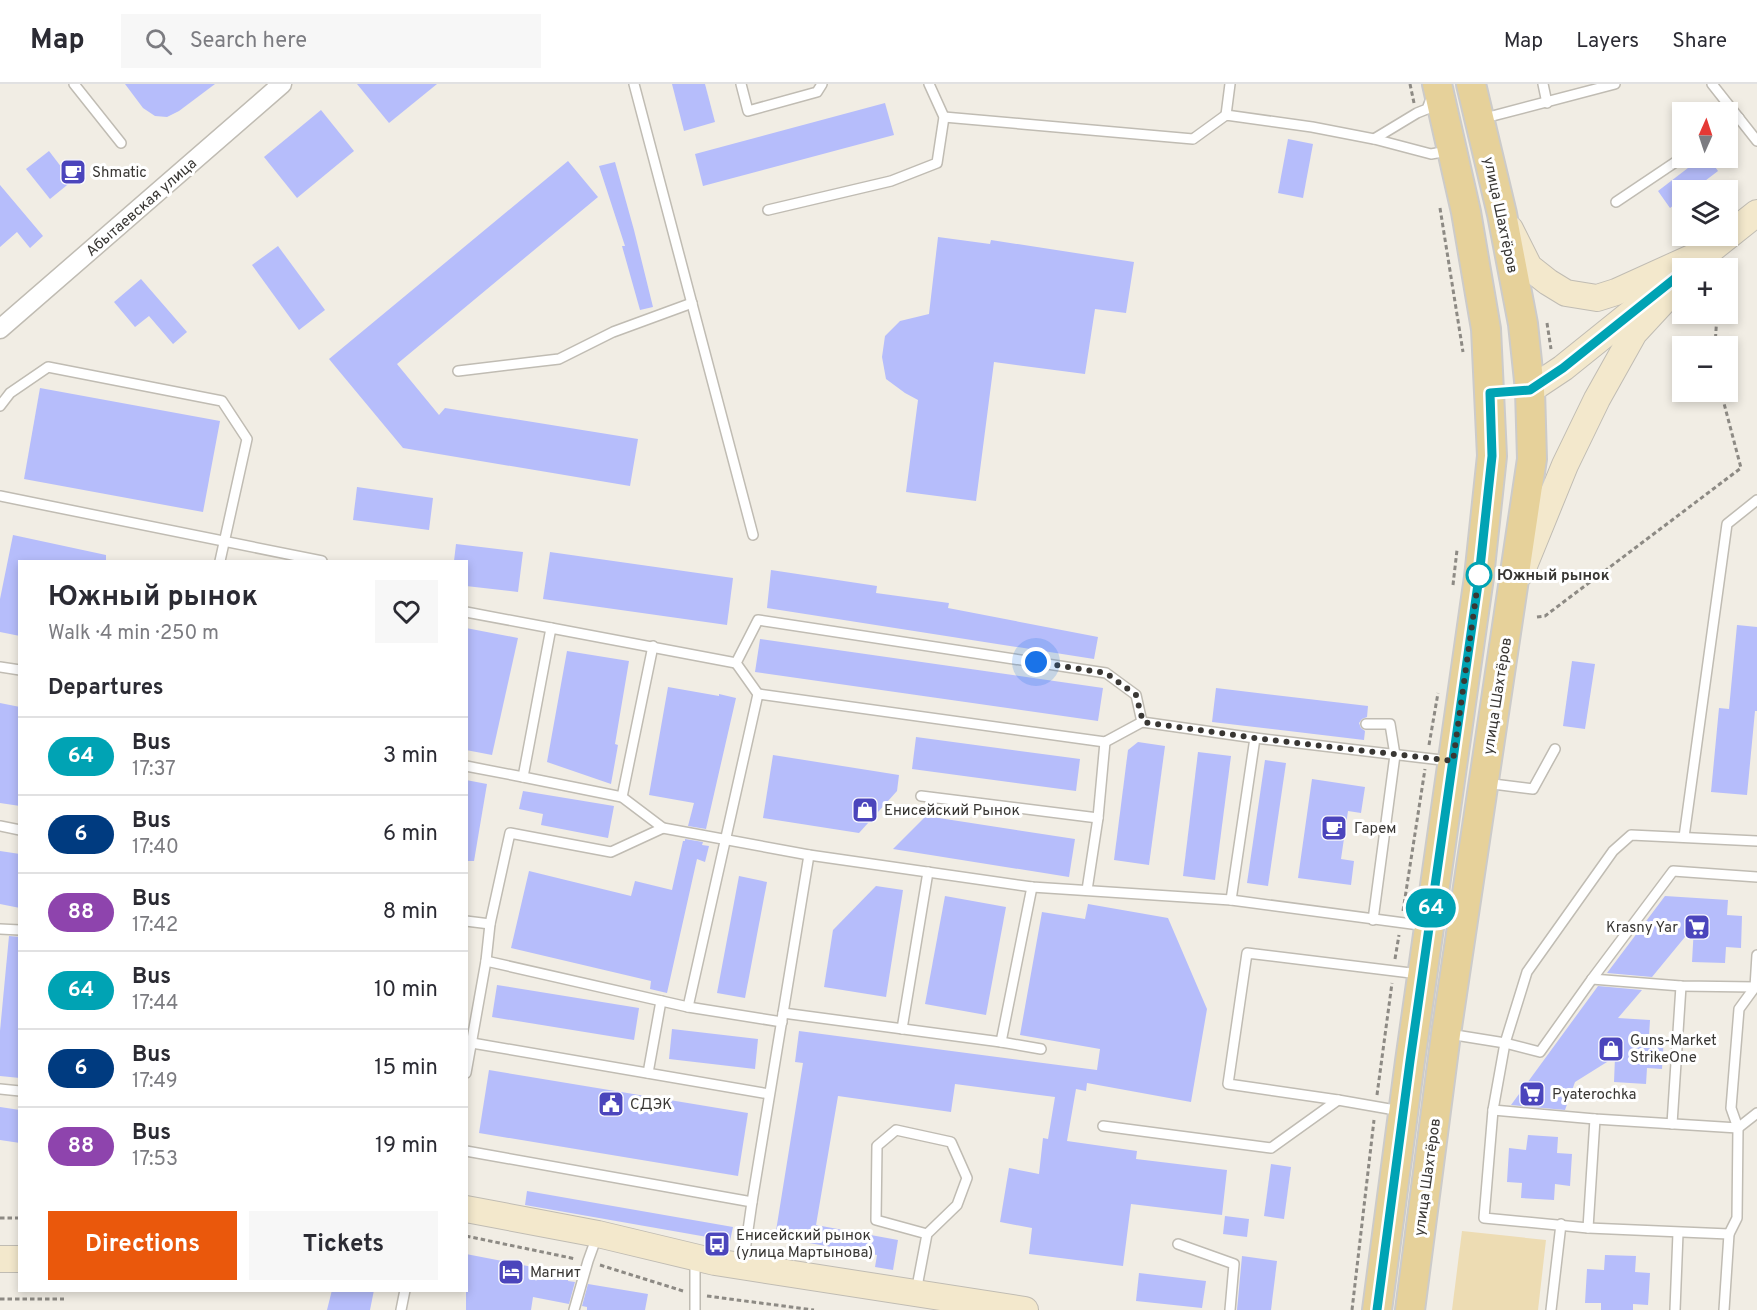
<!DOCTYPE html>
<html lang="en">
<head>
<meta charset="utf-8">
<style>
  :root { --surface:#fff; --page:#f7f7f7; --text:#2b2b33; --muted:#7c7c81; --line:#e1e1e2; --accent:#ea580c }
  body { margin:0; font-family:Overpass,sans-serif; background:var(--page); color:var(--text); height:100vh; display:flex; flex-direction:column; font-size:22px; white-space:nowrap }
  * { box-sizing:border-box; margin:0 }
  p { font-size:20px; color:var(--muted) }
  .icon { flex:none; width:33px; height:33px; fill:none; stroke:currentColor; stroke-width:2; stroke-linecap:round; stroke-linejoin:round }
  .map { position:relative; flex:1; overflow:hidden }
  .side { position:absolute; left:18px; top:476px; width:450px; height:732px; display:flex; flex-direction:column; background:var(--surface); border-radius:0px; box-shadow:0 3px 9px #0003 }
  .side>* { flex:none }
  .badge { padding:0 12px; border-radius:20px; font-size:21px; line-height:39px }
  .needle { width:39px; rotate:3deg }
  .fabs { position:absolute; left:1672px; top:18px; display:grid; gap:12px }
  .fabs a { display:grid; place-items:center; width:66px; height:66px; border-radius:0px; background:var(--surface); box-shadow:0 3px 9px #0003; font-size:30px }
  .you { position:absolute; width:30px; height:30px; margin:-15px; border:4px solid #fff; border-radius:50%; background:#1a73e8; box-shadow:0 0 0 9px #1a73e833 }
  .map>.badge { position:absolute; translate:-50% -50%; box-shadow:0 0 0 3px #fff }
  h2 { padding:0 30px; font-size:22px; line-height:54px }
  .round { display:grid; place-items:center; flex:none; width:63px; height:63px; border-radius:0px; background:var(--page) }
  .summary { display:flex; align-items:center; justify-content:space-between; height:102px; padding:0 30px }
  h1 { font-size:28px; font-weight:700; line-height:45px }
  .action { display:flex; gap:12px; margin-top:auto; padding:12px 30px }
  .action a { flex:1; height:69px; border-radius:0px; background:var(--accent); color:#fff; font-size:24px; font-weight:700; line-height:69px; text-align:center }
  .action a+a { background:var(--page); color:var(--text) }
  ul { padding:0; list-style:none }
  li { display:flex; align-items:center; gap:18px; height:78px; padding:0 30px; border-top:2px solid var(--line) }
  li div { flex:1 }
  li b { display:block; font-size:22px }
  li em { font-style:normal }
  li .badge { min-width:66px; font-weight:700; text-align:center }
  header { display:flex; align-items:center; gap:36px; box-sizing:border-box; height:84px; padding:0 30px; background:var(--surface); border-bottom:2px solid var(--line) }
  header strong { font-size:28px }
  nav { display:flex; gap:33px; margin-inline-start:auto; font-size:21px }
  .search { width:420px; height:54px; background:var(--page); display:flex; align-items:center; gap:15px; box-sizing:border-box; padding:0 21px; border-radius:0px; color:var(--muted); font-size:22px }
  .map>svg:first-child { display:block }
  .green { fill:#eddcb3 }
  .building { fill:#b6bdfb }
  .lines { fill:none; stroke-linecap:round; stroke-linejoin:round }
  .lane-casing { stroke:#c0bcb3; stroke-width:12 }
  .street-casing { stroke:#c0bcb3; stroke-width:21 }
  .secondary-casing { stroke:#c0bcb3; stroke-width:28 }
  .primary-casing { stroke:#cccbca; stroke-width:32 }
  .path { stroke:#8d8a84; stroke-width:3; stroke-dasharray:4.5 3; stroke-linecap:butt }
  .lane { stroke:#fff; stroke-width:9 }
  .street { stroke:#fff; stroke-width:18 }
  .secondary { stroke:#f3e8cc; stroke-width:26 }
  .primary { stroke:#e6d19a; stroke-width:28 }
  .line-casing { stroke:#fff; stroke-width:14 }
  .line { stroke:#00a3b4; stroke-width:9 }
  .walk { stroke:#393734; stroke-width:6; stroke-dasharray:0 10.8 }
  .stop-dot { fill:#fff; stroke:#00a3b4; stroke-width:3 }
  .labels { text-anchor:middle; stroke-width:6; stroke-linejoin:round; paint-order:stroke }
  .poi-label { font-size:15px; fill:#393734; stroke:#fff; text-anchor:start }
  .street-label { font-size:15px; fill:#393734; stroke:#fff }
  .stop-label { font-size:15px; font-weight:bold; fill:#393734; stroke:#fff; text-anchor:start }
</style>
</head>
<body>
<header>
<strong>Map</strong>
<div class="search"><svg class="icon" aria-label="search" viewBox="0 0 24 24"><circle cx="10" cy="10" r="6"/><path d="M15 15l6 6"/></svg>Search here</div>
<nav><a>Map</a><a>Layers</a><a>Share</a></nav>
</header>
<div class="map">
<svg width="1757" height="1226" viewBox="0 0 1757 1226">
  <rect width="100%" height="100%" fill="#f1ede4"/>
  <polygon class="green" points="1462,1147 1546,1156 1538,1226 1452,1226"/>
  <g class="building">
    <polygon points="125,0 215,0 179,27 167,33 155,32 143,24"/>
    <polygon points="357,0 437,0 389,39"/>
    <polygon points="672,0 705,0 715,38 684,47"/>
    <polygon points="885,19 894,51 703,102 695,70"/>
    <polygon points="321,26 354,67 297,114 264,73"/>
    <polygon points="1288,55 1313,60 1303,114 1278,109"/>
    <polygon points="49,67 72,97 50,115 26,85"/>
    <polygon points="1701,74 1709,74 1718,87 1693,106 1683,106 1683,114 1670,124 1658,107"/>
    <polygon points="568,77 598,113 397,280 439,331 445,324 638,355 630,402 403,364 329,275"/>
    <polygon points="615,78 634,146 653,223 640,226 622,162 625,162 599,82"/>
    <polygon points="0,101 43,152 30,164 17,148 0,163"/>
    <polygon points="938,153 990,160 991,156 1134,178 1126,229 1095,225 1085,290 994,278 976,417 906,408 918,316 905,309 886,295 882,273 885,252 900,237 929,230"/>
    <polygon points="278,162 325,226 299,246 252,181"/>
    <polygon points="141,195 187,248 173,260 149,232 135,243 114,218"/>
    <polygon points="40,304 220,337 203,428 24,395"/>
    <polygon points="357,403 433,414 429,446 353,436"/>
    <polygon points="13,451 106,471 106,477 20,477 20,552 0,548 0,515"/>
    <polygon points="456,460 523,468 518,508 466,502 466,477 454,477"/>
    <polygon points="550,468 733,494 727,541 543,515"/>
    <polygon points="771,486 877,502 876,509 949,519 948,524 1098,553 1094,575 767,524"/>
    <polygon points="1737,541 1757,543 1757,627 1755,627 1747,711 1711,708 1719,624 1729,625"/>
    <polygon points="466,544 518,554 492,671 466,666"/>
    <polygon points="760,555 1103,604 1098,637 755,588"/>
    <polygon points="567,567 629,577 615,660 618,661 611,700 547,678"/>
    <polygon points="1572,577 1595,580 1585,645 1563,642"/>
    <polygon points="668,603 719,612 719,610 736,614 706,745 688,742 694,719 649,711"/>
    <polygon points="1216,604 1368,622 1367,633 1362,635 1359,639 1361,644 1365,647 1364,656 1212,638"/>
    <polygon points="0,619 20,623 20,722 0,719"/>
    <polygon points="916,653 1080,675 1076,707 912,685"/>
    <polygon points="1138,658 1165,662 1149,781 1114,776 1128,666"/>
    <polygon points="1198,668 1231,672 1215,796 1183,792"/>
    <polygon points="773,671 899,691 897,707 859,749 763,734"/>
    <polygon points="1265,676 1286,679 1268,802 1247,799"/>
    <polygon points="1312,695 1365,703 1361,729 1348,727 1341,775 1354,777 1351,801 1298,794"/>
    <polygon points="466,696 487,700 474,777 466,777"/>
    <polygon points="523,707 614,722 608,754 541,741 543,730 519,725"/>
    <polygon points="926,732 1075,755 1069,793 893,765"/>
    <polygon points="685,755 703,758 702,761 709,762 705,778 697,775 667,909 650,905 651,897 511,864 529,787 631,812 635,797 672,806 683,757 685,757"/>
    <polygon points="0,767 20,770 20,824 0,820"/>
    <polygon points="739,792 767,798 745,914 717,909"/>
    <polygon points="876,802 903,806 886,913 824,903 833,846"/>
    <polygon points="945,812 1006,823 986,931 925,920"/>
    <polygon points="1665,812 1728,816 1727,831 1742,832 1741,864 1726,863 1725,879 1692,878 1694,842 1652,893 1607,889"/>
    <polygon points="1088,820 1168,834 1207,925 1191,1018 1087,999 1086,1007 1076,1005 1067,1057 1137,1067 1136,1075 1227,1086 1222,1131 1131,1120 1123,1182 1029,1170 1032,1144 1000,1138 1009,1084 1039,1090 1043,1054 1048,1055 1055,1013 955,1000 951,1028 838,1012 816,1141 898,1156 893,1186 875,1183 877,1171 775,1153 803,979 795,978 799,947 1097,986 1100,965 1020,951 1042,828 1085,835"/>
    <polygon points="9,852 20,853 20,994 0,992 0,947"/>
    <polygon points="497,901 639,924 634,956 492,933"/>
    <polygon points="1598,902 1642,906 1618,934 1650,936 1649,952 1664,952 1662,985 1647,984 1646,1000 1614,998 1615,973 1575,998 1565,1026 1511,1021"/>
    <polygon points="672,945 758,955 755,985 669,975"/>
    <polygon points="489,986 748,1029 738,1092 479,1049"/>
    <polygon points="0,1023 20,1026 20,1059 0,1056"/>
    <polygon points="1528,1051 1558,1053 1557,1069 1572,1070 1570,1102 1555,1100 1554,1116 1521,1114 1522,1099 1507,1098 1509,1064 1526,1066"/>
    <polygon points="1271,1080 1291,1083 1284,1135 1264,1132"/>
    <polygon points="527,1107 733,1143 730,1157 525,1121"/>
    <polygon points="1225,1132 1249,1135 1247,1153 1223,1150"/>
    <polygon points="466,1170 569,1190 568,1197 575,1198 569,1220 533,1213 531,1226 466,1226"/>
    <polygon points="1605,1171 1636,1172 1635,1188 1650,1189 1648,1221 1633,1220 1633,1226 1601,1226 1601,1219 1585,1219 1587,1185 1604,1186"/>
    <polygon points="1242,1172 1277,1177 1271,1226 1237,1226"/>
    <polygon points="1139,1189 1206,1197 1202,1224 1136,1217"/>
    <polygon points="588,1200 648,1210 645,1226 587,1226 587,1223 582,1222"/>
    <polygon points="332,1206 374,1206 370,1226 327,1226"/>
  </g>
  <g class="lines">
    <g class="lane-casing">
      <g id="lane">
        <polyline points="74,0 121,59"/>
        <polyline points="634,0 753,451"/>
        <polyline points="741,0 748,27 817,8 822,0"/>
        <polyline points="1543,0 1547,19"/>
        <polyline points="1712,0 1757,57"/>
        <polyline points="1226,31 1230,0"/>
        <polyline points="944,33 1193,55 1226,31 1312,43 1374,55 1431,70 1448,67"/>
        <polyline points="1481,35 1615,0"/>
        <polyline points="1728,42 1739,34"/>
        <polyline points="1374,55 1417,29 1427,25 1432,12"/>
        <polyline points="1616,118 1683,73"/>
        <polyline points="768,126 891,97 937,79 944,33 929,0"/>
        <polyline points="458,287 559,275 613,248 692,219"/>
        <polyline points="0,322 10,309 48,283 222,317 247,355 220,477"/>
        <polyline points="0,412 322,477"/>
        <polyline points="466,528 551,544"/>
        <polyline points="736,579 551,544 523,693 622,713 663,744 809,771 1032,803 1231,816 1427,842"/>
        <polyline points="0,583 20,586"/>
        <polyline points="758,610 1105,658 1142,638 1255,654 1450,677"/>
        <polyline points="1366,640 1390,640 1395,671 1373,836"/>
        <polyline points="466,682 523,693"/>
        <polyline points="1485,699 1533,705 1555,665"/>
        <polyline points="921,712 1098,734"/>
        <polyline points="622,713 653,562"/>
        <polyline points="0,742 20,746"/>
        <polyline points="1684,753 1727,440 1757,416"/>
        <polyline points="1087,806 1098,734 1105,658"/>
        <polyline points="1231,816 1255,654"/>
        <polyline points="466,837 490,840"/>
        <polyline points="0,845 20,846"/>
        <polyline points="486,877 688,923 782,938"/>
        <polyline points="1592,895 1681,902 1755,903"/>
        <polyline points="688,923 758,610 736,579 758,536 1106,589 1136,611 1142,638"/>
        <polyline points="783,929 1001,958 1032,803"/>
        <polyline points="902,945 928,788"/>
        <polyline points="1449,950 1505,959 1540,968 1592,895 1673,787 1757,793"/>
        <polyline points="1001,958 1041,965"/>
        <polyline points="472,959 769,1010"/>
        <polyline points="466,989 486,877 490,840 510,749 611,768 663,744"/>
        <polyline points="648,989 661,917"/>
        <polyline points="0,1005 20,1007"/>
        <polyline points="1493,1026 1595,1035 1738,1044 1757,1029"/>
        <polyline points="1401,1027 1338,1016 1228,1000 1247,869 1419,890"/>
        <polyline points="1672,1040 1681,902"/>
        <polyline points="1103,1042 1271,1064 1338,1016"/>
        <polyline points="466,1067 752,1118 809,771"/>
        <polyline points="1588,1144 1595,1035"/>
        <polyline points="1729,1150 1588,1144 1484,1134 1493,1026 1505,959 1527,888 1613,767 1631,751 1757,757"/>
        <polyline points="1178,1160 1234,1180 1230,1226"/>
        <polyline points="695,1176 695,1226"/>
        <polyline points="743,1181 752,1118"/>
        <polyline points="916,1208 927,1150 876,1136 877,1062 896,1046 951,1058 967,1094 957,1121 927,1150"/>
        <polyline points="401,1226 405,1206"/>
        <polyline points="574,1226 588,1177 597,1152"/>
        <polyline points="1551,1226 1561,1140"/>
        <polyline points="1675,1226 1678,1149"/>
        <polyline points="1724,1226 1729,1150 1737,1134 1738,1044 1731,1024 1739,925 1755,903 1757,871"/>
      </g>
    </g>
    <g class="street-casing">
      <polyline id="street" points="0,245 282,0"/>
    </g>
    <g class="secondary-casing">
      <g id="secondary">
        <polyline points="1510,145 1529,183 1548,198 1566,209 1597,214 1616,208 1711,165"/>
        <polyline points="1699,175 1757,129"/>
        <polyline points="1530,306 1563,284 1645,218"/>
        <polyline points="1521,489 1565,381 1597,315 1634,249 1683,196"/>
        <polyline points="466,1125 598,1150 715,1178 1025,1226"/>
        <polyline points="0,1175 20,1175"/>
      </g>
    </g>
    <g class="primary-casing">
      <g id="primary">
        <polyline points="1377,1226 1410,977 1479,493 1492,372 1486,245 1466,128 1437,0"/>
        <polyline points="1410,1226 1446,950 1532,375 1530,306 1523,240 1502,130 1471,0"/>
      </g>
    </g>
    <g class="path">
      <polyline points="1410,0 1414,19"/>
      <polyline points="1440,124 1463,268"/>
      <polyline points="1547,239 1551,265"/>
      <polyline points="1715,262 1717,230"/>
      <polyline points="1453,501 1457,466"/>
      <polyline points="1537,533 1545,532 1741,384 1721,308"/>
      <polyline points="1429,661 1438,609"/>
      <polyline points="1403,827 1425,685"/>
      <polyline points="1395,875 1399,851"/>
      <polyline points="1377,1011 1392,899"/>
      <polyline points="0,1134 20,1134"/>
      <polyline points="466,1152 576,1175"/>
      <polyline points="600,1181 683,1207"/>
      <polyline points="707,1212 814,1226"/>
      <polyline points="0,1215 64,1215"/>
      <polyline points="1352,1226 1374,1036"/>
    </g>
    <use href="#lane" class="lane"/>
    <use href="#street" class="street"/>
    <use href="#secondary" class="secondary"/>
    <use href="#primary" class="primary"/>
  </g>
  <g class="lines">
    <g class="line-casing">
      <polyline id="line" points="1377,1226 1410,977 1479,493 1492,372 1490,309 1530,306 1563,284 1683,188"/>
    </g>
    <use href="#line" class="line"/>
    <polyline class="walk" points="1036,578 1106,589 1136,611 1143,638 1255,654 1453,677 1479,491"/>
  </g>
  <defs>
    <g id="cafe-square" transform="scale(1.35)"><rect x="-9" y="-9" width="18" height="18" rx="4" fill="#4b45bc" stroke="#fff"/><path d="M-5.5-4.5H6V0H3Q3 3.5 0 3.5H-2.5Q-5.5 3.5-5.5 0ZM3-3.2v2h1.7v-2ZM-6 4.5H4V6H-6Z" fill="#fff"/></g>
    <g id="shop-square" transform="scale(1.35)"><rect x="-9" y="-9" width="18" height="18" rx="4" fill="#4b45bc" stroke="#fff"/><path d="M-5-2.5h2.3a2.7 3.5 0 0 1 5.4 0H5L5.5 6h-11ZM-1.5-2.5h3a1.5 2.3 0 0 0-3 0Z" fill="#fff"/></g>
    <g id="supermarket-square" transform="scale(1.35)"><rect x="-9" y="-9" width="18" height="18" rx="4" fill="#4b45bc" stroke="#fff"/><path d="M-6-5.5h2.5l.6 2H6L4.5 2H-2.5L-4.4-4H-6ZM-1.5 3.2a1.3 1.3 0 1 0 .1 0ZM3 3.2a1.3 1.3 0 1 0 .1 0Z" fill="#fff"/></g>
    <g id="civic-square" transform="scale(1.35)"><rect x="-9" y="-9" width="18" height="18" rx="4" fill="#4b45bc" stroke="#fff"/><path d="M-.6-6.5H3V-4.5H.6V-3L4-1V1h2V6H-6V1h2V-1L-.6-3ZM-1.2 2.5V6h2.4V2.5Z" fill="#fff"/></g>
    <g id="bus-square" transform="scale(1.35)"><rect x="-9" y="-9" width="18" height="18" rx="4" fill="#4b45bc" stroke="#fff"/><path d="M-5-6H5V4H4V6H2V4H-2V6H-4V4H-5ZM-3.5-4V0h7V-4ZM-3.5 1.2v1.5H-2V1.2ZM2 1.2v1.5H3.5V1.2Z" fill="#fff"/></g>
    <g id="hotel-square" transform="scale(1.35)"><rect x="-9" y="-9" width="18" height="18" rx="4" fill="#4b45bc" stroke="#fff"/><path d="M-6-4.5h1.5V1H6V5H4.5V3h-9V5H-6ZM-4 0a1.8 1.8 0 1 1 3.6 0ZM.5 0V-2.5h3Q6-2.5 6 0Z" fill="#fff"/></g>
  </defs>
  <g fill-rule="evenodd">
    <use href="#cafe-square" x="73" y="88"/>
    <use href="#shop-square" x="865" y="726"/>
    <use href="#cafe-square" x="1334" y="744"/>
    <use href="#supermarket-square" x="1697" y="843"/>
    <use href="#shop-square" x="1611" y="965"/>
    <use href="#supermarket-square" x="1532" y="1010"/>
    <use href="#civic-square" x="611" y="1020"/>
    <use href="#bus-square" x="717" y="1160"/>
    <use href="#hotel-square" x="511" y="1188"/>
  </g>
  <circle class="stop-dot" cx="1479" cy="491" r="12"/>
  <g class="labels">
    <g class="poi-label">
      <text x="92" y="93">Shmatic</text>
      <text x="884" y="731">Енисейский Рынок</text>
      <text x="1354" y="749">Гарем</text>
      <text x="1678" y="848" text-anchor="end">Krasny Yar</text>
      <text x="1630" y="961">Guns-Market<tspan x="1630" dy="17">StrikeOne</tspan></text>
      <text x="1552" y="1015">Pyaterochka</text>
      <text x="630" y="1025">СДЭК</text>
      <text x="736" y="1156">Енисейский рынок<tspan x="736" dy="17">(улица Мартынова)</tspan></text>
      <text x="530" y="1193">Магнит</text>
    </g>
    <g class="street-label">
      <text transform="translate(141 123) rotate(-41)" y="5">Абытаевская улица</text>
      <text transform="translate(1501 131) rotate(78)" y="5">улица Шахтёров</text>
      <text transform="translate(1497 612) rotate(-81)" y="5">улица Шахтёров</text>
      <text transform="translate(1427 1093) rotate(-82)" y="5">улица Шахтёров</text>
    </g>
    <g class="stop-label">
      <text x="1497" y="496">Южный рынок</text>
    </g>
  </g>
</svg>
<div class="fabs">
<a><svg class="needle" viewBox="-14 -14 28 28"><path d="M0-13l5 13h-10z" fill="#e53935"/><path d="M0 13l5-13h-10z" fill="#7c7c81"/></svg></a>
<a><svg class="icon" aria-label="layers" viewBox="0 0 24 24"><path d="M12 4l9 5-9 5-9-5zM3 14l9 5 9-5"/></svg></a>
<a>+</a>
<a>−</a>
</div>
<div class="you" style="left:1036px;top:578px"></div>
<b class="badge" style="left:1431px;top:824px;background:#00a3b4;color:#fff">64</b>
<section class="side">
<div class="summary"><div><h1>Южный рынок</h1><p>Walk · 4 min · 250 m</p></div><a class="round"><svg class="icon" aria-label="heart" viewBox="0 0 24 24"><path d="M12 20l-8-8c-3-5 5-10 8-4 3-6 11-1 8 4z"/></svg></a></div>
<h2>Departures</h2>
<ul>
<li><span class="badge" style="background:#00a3b4;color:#fff">64</span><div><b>Bus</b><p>17:37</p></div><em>3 min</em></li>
<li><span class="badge" style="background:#003b80;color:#fff">6</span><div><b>Bus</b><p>17:40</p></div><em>6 min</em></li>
<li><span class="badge" style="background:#8e44ad;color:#fff">88</span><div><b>Bus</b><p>17:42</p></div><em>8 min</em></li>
<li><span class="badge" style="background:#00a3b4;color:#fff">64</span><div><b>Bus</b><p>17:44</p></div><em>10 min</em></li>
<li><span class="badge" style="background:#003b80;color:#fff">6</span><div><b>Bus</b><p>17:49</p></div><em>15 min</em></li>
<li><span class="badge" style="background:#8e44ad;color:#fff">88</span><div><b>Bus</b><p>17:53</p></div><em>19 min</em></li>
</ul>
<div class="action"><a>Directions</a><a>Tickets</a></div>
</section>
</div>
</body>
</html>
